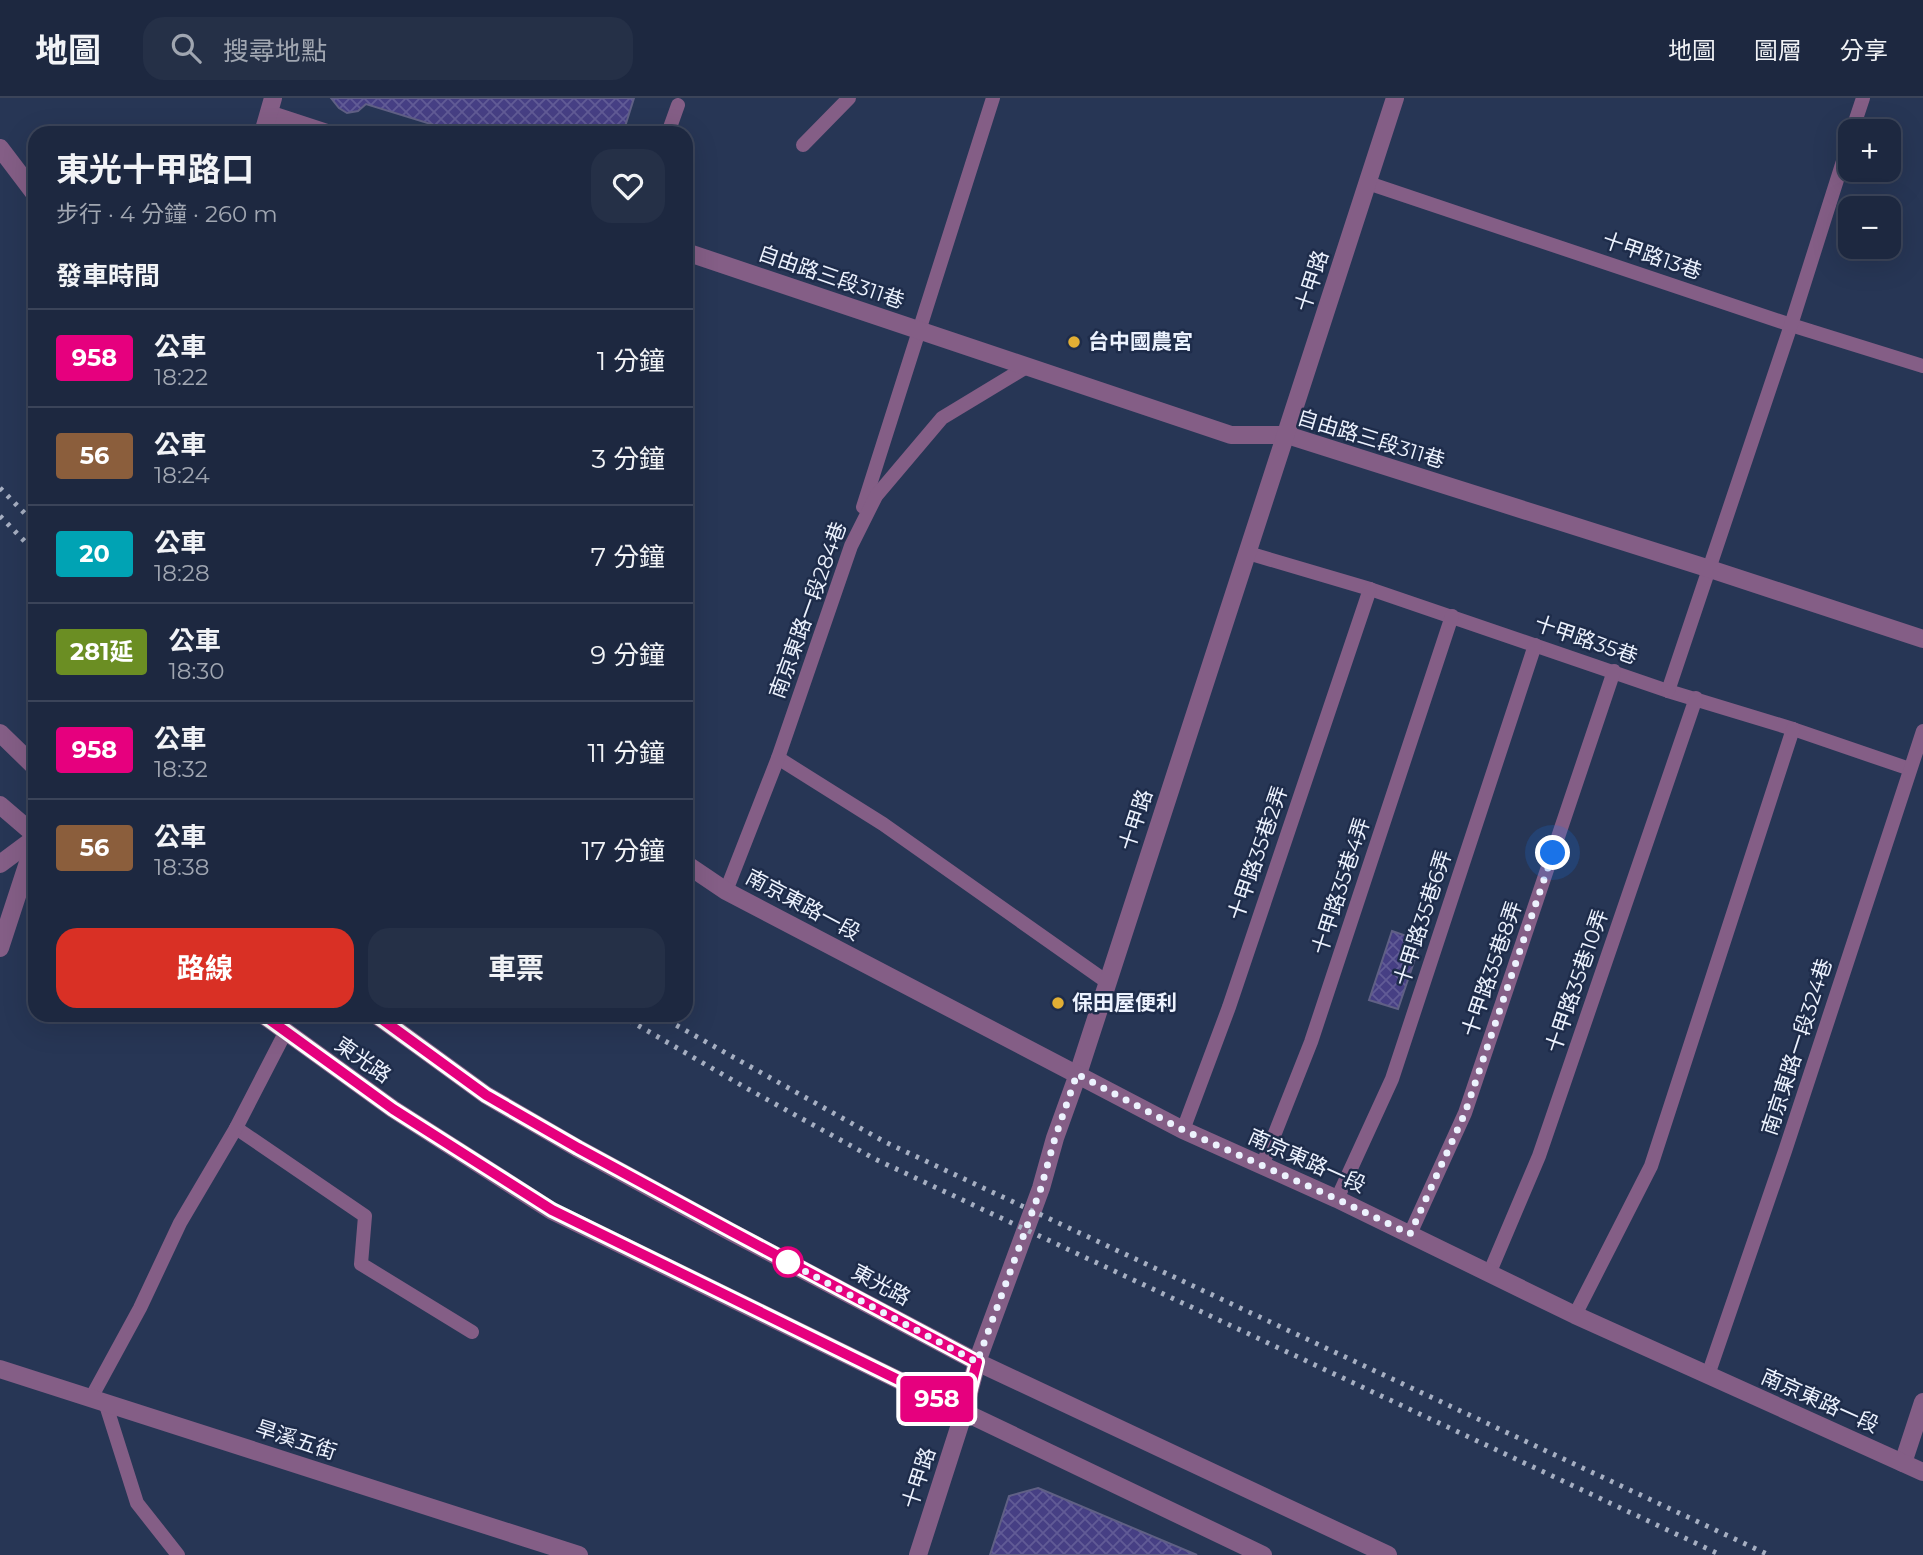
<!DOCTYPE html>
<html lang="zh-TW">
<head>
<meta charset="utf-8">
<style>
  :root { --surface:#1d2840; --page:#253047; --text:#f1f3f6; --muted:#a0a6b1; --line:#3b4459; --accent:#d93025 }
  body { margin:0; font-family:Montserrat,"Noto Sans TC",sans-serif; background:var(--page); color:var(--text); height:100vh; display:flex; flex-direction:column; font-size:26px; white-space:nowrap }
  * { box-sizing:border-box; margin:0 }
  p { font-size:23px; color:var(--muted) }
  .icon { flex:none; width:38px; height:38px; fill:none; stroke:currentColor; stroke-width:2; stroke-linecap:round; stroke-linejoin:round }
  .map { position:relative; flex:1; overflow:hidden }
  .side { position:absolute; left:28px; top:28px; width:665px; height:896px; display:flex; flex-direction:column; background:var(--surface); border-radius:21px; box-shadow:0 7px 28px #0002,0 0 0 2px var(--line) }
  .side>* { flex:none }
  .badge { padding:0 14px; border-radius:5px; font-size:24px; line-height:46px }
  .tools { position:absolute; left:1838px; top:21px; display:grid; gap:14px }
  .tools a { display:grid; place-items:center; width:63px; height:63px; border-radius:14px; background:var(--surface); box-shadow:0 7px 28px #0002,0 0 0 2px var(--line); font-size:35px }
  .you { position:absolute; width:35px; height:35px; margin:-18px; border:5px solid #fff; border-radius:50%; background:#1a73e8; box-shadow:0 0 0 10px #1a73e833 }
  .map>.badge { position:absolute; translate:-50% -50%; box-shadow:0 0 0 4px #fff }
  h2 { padding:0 28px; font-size:26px; line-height:63px }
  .round { display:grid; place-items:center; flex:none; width:74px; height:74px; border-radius:21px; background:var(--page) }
  .summary { display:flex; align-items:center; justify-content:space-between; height:119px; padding:0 28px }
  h1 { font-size:33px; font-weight:700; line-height:52px }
  .cta { display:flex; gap:14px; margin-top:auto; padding:14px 28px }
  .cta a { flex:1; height:80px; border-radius:21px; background:var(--accent); color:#fff; font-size:28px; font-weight:700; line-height:80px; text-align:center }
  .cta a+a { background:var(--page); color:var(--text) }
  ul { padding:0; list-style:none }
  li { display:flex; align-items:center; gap:21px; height:98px; padding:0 28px; border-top:2px solid var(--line) }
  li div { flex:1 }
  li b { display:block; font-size:26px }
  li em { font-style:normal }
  li .badge { min-width:77px; font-weight:700; text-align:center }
  header { display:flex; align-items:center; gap:42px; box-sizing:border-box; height:98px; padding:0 35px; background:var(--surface); border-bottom:2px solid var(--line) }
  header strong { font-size:33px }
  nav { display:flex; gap:38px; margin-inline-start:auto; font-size:24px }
  .search { width:490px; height:63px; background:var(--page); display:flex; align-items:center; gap:18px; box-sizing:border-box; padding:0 24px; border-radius:21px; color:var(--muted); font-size:26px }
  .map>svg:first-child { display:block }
  .building { fill:url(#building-cross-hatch); stroke:#606085; stroke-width:2 }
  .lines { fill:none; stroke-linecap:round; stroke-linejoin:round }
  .service { stroke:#845e86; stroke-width:14 }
  .minor { stroke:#845e86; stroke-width:18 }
  .tertiary { stroke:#845e86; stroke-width:18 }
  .rail { stroke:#a6afc2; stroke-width:5; stroke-dasharray:3.5 7; stroke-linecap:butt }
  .line-casing { stroke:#fff; stroke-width:16 }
  .line { stroke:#e6007e; stroke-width:10 }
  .walk { stroke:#ecf2fe; stroke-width:7; stroke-dasharray:0 12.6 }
  .poi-dot { fill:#e2af34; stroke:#1e2c4a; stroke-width:2.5 }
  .stop-dot { fill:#fff; stroke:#e6007e; stroke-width:3.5 }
  .labels { text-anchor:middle; stroke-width:5; stroke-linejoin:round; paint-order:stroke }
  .street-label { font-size:21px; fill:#ecf2fe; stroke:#1e2c4a }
  .poi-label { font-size:21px; font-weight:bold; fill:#ecf2fe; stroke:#1e2c4a; text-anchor:start }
</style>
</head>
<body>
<header>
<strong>地圖</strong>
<div class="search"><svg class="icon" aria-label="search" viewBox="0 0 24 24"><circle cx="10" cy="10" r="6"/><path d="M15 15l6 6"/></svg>搜尋地點</div>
<nav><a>地圖</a><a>圖層</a><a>分享</a></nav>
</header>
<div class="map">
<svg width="1923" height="1457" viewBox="0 0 1923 1457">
  <defs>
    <pattern id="building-cross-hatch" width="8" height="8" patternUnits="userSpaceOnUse" patternTransform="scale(1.75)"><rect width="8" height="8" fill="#463f84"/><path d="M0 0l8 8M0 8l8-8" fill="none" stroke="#615b96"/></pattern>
  </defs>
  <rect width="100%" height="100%" fill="#273655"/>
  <g class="building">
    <polygon points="331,0 634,0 623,35 460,35 366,6 358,13 347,15 339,10"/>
    <polygon points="1392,833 1421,843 1398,911 1369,902"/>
    <polygon points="1038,1390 1197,1457 990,1457 1009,1398"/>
  </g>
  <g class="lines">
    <g class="service">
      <polyline points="1852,33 1863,0"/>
      <polyline points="668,35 678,7"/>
      <polyline points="803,47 849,0"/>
      <polyline points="1368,85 1791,227 1923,268"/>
      <polyline points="863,409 993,0"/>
      <polyline points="1248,455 1370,491 1668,593 1793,631 1910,671"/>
      <polyline points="1668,593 1791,227 1850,41"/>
      <polyline points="778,660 883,726 1107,884"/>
      <polyline points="726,793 778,660 851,448 876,398 942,320 1028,268"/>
      <polyline points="236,1030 365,1118 361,1166 472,1234"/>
      <polyline points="1183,1032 1229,909 1370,491"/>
      <polyline points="1262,1068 1311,944 1452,518"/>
      <polyline points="1337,1101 1392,981 1535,547"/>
      <polyline points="1410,1136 1465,1015 1614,573"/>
      <polyline points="1489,1176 1539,1058 1696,600"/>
      <polyline points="1575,1217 1651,1068 1793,631"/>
      <polyline points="1708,1277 1785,1053 1923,633"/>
      <polyline points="91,1300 140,1210 180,1125 236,1030 285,935"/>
      <polyline points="105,1304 137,1405 178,1457"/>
    </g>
    <g class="minor">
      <polyline points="269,16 327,35"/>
      <polyline points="686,154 1231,337 1287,337 1710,471 1923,541"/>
      <polyline points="0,766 35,740"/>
      <polyline points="0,850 35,743"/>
      <polyline points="0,1271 579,1457"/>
      <polyline points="1903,1365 1923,1304"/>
      <polyline points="918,1457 964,1314 977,1264 1041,1090 1055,1040 1078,976 1395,0"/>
    </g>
    <g class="tertiary">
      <polyline points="263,35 273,0"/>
      <polyline points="0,50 35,96"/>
      <polyline points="0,635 35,669"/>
      <polyline points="0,707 35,737"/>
      <polyline points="686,766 726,793 1183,1032 1337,1101 1575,1217 1923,1374"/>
      <polyline points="263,917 393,1011 552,1113 964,1314 1263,1457"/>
      <polyline points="376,917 486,997 577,1050 731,1134 977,1264 1388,1457"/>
    </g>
    <g class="rail">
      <polyline points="0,390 35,426"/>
      <polyline points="0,418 35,454"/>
      <polyline points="620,917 748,991 875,1061 1721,1457"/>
      <polyline points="658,917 885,1044 1769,1457"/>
    </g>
  </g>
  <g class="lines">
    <g class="line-casing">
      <polyline id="line" points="263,917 393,1011 552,1112 964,1314 977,1264 731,1133 578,1050 486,997 376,917"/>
    </g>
    <use href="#line" class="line"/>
    <polyline class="walk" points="788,1164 780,1160 977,1264 1041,1090 1055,1040 1077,976 1183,1032 1337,1101 1410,1136 1465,1015 1553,755"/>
  </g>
  <g class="poi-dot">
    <circle cx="1074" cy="244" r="7"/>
    <circle cx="1058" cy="905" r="7"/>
  </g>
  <circle class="stop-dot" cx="788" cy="1164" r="14"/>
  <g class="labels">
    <g class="street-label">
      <text transform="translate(1652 158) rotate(19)" y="7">十甲路13巷</text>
      <text transform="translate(831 179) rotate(19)" y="7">自由路三段311巷</text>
      <text transform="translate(1312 183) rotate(-72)" y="7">十甲路</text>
      <text transform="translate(1371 341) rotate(17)" y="7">自由路三段311巷</text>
      <text transform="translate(808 512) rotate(-70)" y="7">南京東路一段284巷</text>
      <text transform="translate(1586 542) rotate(19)" y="7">十甲路35巷</text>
      <text transform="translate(1136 722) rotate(-72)" y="7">十甲路</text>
      <text transform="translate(1258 755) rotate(-71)" y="7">十甲路35巷2弄</text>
      <text transform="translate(1341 788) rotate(-72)" y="7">十甲路35巷4弄</text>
      <text transform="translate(803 807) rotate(28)" y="7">南京東路一段</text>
      <text transform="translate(1423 820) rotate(-72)" y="7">十甲路35巷6弄</text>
      <text transform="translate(1492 871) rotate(-71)" y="7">十甲路35巷8弄</text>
      <text transform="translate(1577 883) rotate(-71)" y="7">十甲路35巷10弄</text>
      <text transform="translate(1797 949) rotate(-72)" y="7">南京東路一段324巷</text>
      <text transform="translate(363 962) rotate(35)" y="7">東光路</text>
      <text transform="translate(1307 1063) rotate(24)" y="7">南京東路一段</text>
      <text transform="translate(881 1187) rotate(28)" y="7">東光路</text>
      <text transform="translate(1820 1303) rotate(24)" y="7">南京東路一段</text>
      <text transform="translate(296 1342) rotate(18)" y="7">旱溪五街</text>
      <text transform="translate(919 1380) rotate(-72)" y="7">十甲路</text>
    </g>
    <g class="poi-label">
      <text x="1088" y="251">台中國農宮</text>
      <text x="1072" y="912">保田屋便利</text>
    </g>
  </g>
</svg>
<div class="tools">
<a>+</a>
<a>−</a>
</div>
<div class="you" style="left:1553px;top:755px"></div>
<b class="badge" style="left:937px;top:1301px;background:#e6007e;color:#fff">958</b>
<section class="side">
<div class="summary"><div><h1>東光十甲路口</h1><p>步行 · 4 分鐘 · 260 m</p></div><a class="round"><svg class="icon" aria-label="heart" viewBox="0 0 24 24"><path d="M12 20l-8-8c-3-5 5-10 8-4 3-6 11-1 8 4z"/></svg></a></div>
<h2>發車時間</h2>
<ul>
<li><span class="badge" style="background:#e6007e;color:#fff">958</span><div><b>公車</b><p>18:22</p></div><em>1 分鐘</em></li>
<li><span class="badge" style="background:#8b5e3c;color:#fff">56</span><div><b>公車</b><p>18:24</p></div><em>3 分鐘</em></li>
<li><span class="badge" style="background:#00a3b4;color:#fff">20</span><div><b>公車</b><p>18:28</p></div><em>7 分鐘</em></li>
<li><span class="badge" style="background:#6b8e23;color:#fff">281延</span><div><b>公車</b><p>18:30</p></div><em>9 分鐘</em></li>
<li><span class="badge" style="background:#e6007e;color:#fff">958</span><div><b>公車</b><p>18:32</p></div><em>11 分鐘</em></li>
<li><span class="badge" style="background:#8b5e3c;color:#fff">56</span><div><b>公車</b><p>18:38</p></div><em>17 分鐘</em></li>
</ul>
<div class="cta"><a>路線</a><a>車票</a></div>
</section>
</div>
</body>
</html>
